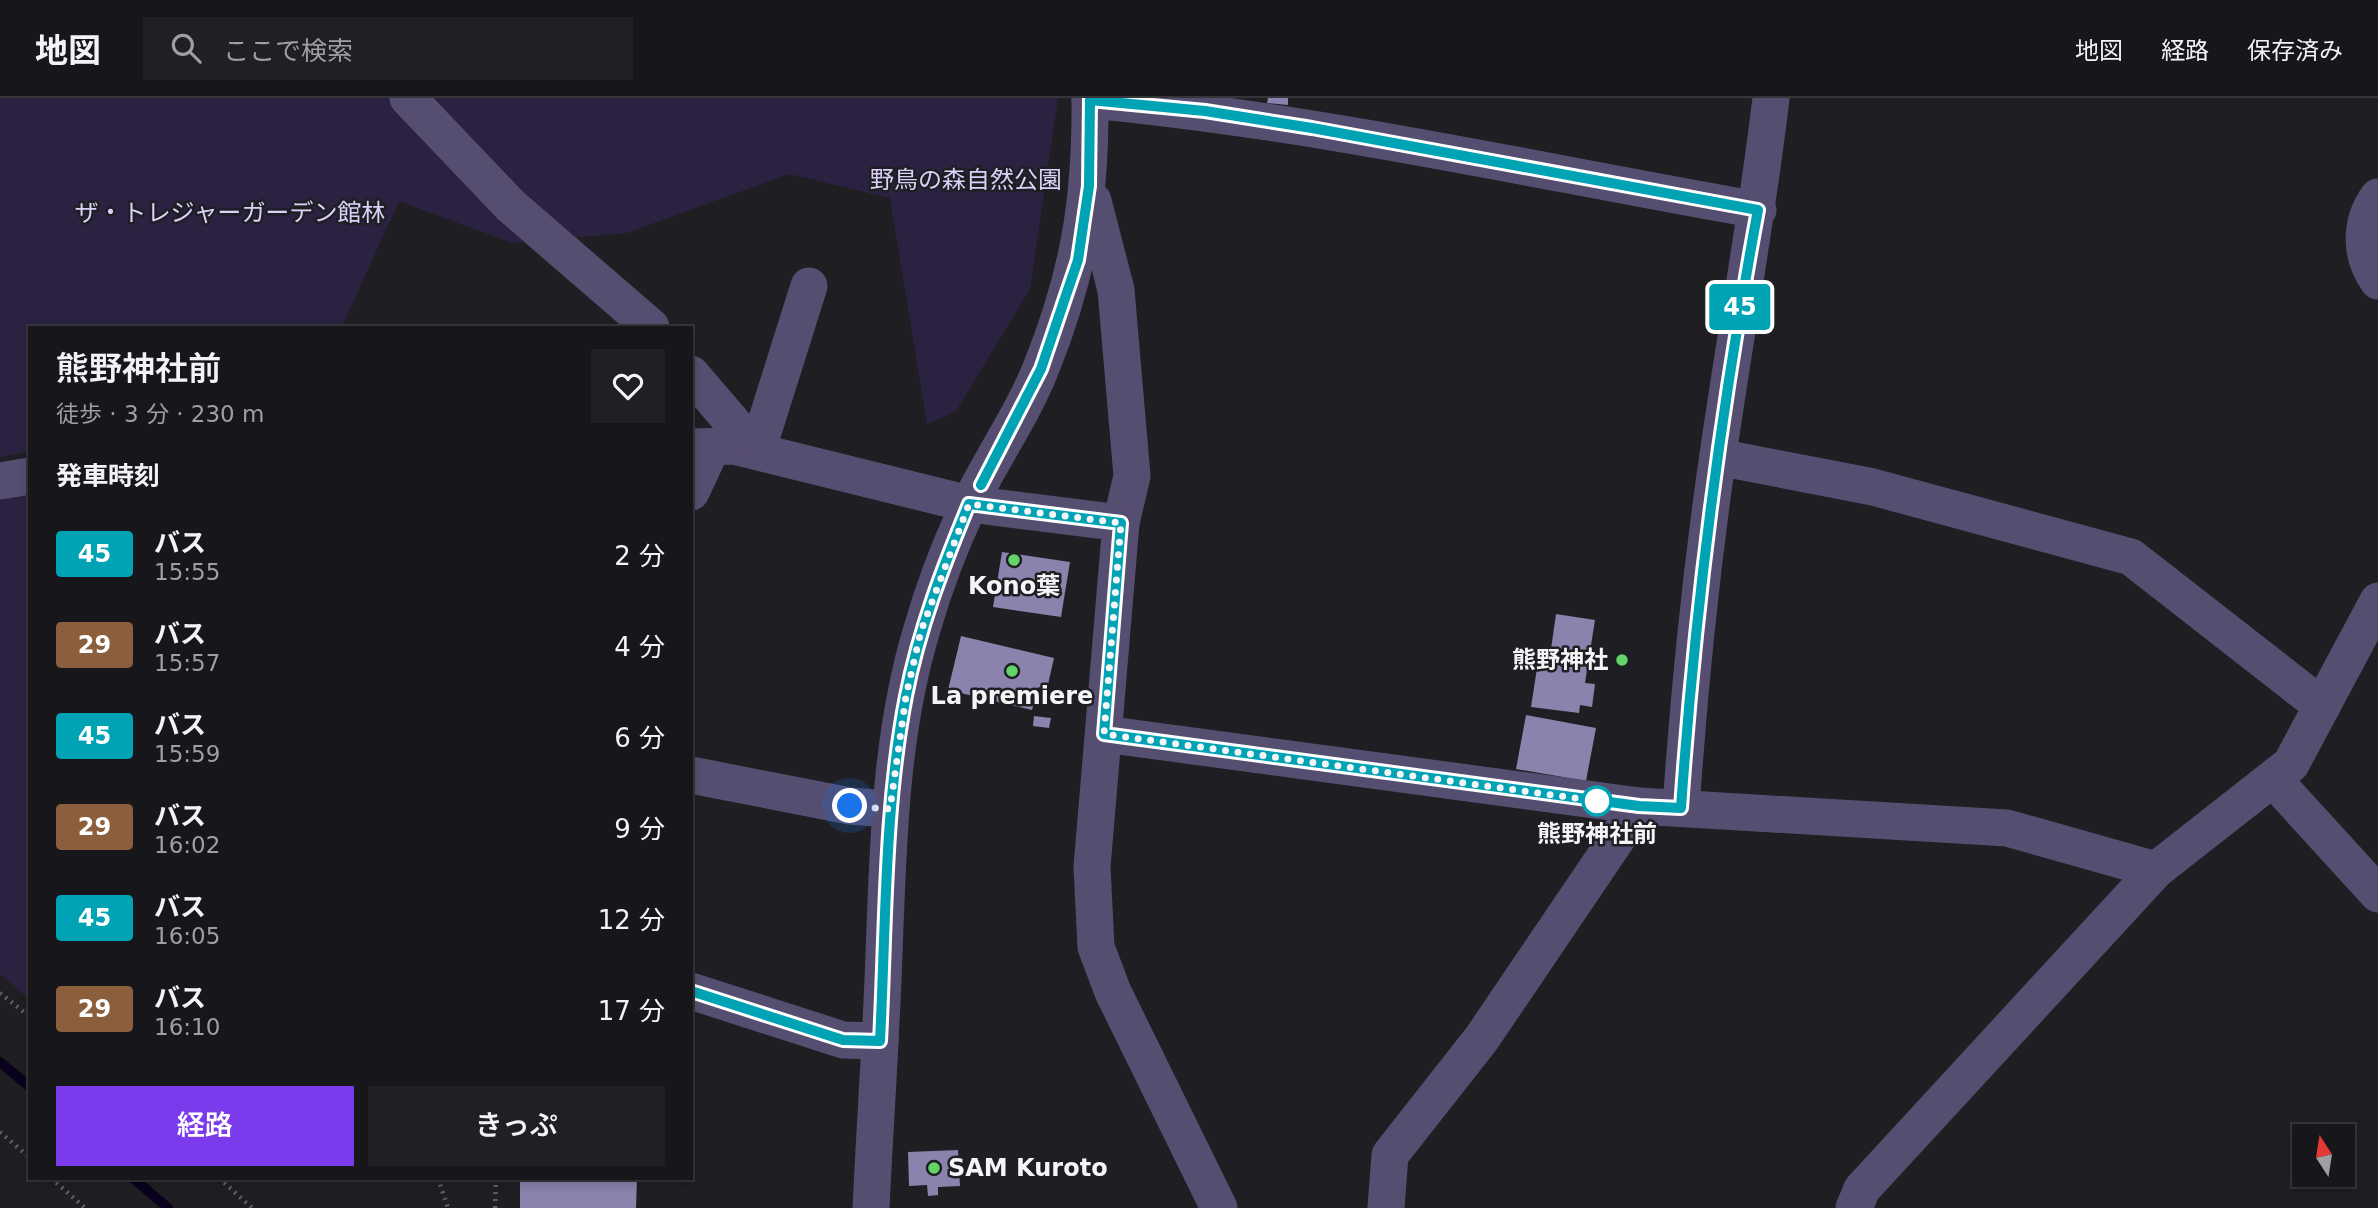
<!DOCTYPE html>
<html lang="ja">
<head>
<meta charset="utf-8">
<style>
  :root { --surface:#17161a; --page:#201f23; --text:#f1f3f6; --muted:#9e9fa2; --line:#363539; --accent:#7c3aed }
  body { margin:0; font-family:"DejaVu Sans","Noto Sans JP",sans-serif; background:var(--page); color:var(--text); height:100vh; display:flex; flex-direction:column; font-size:26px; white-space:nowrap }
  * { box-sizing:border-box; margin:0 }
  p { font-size:23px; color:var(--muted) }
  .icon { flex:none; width:38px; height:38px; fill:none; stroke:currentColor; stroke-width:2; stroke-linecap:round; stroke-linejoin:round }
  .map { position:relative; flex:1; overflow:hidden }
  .panel { position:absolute; left:28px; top:228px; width:665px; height:854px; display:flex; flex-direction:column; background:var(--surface); border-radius:0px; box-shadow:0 4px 10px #0003,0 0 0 2px var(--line) }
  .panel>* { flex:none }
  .badge { padding:0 14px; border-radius:5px; font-size:24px; line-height:46px }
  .needle { width:46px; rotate:348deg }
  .controls { position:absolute; left:2292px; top:1026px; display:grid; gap:14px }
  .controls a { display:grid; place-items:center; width:63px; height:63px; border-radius:0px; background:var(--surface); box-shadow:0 4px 10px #0003,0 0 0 2px var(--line); font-size:35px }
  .you { position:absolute; width:35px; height:35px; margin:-18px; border:5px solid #fff; border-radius:50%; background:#1a73e8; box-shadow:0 0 0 10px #1a73e833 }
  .map>.badge { position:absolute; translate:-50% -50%; box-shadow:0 0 0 4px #fff }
  h2 { padding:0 28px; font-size:26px; line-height:63px }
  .round { display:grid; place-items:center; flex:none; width:74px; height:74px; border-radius:0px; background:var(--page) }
  .head { display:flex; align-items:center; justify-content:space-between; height:119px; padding:0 28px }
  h1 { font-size:33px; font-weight:600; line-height:52px }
  .button { display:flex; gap:14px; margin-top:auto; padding:14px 28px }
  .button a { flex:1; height:80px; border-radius:0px; background:var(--accent); color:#fff; font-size:28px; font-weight:600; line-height:80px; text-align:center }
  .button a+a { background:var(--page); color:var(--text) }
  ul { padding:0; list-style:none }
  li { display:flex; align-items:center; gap:21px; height:91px; padding:0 28px }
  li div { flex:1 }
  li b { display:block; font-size:26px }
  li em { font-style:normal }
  li .badge { min-width:77px; font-weight:700; text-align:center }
  header { display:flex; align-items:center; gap:42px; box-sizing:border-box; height:98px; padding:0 35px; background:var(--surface); border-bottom:2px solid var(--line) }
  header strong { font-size:33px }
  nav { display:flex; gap:38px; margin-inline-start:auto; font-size:24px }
  .search { width:490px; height:63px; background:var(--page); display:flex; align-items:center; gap:18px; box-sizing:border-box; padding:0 24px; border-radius:0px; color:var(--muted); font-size:26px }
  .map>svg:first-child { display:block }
  .green { fill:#2b2242 }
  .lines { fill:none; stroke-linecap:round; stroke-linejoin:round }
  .stream { stroke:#0a011d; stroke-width:10 }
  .building { fill:#8b82ad }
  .path { stroke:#616064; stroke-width:4.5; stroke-dasharray:2 5; stroke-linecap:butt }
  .minor { stroke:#564e70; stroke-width:37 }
  .line-casing { stroke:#fff; stroke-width:16 }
  .line { stroke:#00a3b4; stroke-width:10 }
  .walk { stroke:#f5f4f7; stroke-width:7; stroke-dasharray:0 12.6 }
  .poi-dot { fill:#61d46a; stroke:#1f1e22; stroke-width:2.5 }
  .stop-dot { fill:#fff; stroke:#00a3b4; stroke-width:3.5 }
  .labels { text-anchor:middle; stroke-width:5; stroke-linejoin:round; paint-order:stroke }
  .park-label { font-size:24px; fill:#dad1fa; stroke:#1f1e22 }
  .poi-label { font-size:24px; font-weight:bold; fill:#f5f4f7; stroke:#1f1e22 }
  .stop-label { font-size:24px; font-weight:bold; fill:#f5f4f7; stroke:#1f1e22 }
</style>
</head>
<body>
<header>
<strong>地図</strong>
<div class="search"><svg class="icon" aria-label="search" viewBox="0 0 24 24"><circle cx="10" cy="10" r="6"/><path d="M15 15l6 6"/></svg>ここで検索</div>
<nav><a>地図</a><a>経路</a><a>保存済み</a></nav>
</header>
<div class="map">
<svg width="2378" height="1110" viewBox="0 0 2378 1110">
  <rect width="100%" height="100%" fill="#1f1e22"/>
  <g class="green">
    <polygon points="0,0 1058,0 1030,191 956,313 927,326 890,100 789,76 627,135 512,145 399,103 342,229 30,229 30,353 0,359"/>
    <polygon points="30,395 30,902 0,876 0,401"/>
  </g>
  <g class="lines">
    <g class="stream">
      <polyline points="0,964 30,989"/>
      <polyline points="133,1080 168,1110"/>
    </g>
  </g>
  <g class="building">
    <polygon points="1268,0 1288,0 1288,7 1267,5"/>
    <polygon points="1002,454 1070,464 1061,519 993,509"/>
    <polygon points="1556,516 1595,522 1585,585 1595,586 1592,609 1580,607 1579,615 1531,609 1539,557 1550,558"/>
    <polygon points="961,538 1054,560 1047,591 1038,589 1032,612 948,592"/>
    <polygon points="1526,617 1596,630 1586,683 1516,671"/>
    <polygon points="1034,618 1051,620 1049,630 1033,628"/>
    <polygon points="958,1052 960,1088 938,1089 938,1097 928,1098 927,1087 909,1088 908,1054"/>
    <polygon points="520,1080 637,1080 636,1110 520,1110"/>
  </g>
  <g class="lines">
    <g class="path">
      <polyline points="0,895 30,919"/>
      <polyline points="0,1034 30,1060"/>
      <polyline points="51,1080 85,1110"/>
      <polyline points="219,1080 252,1110"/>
      <polyline points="438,1080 448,1110"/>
      <polyline points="495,1110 496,1080"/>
    </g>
    <g class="minor">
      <polyline points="408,0 511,108 651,229"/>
      <path d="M1090 2C1315 23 1536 73 1758 112"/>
      <path d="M2378 99C2359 126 2360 157 2378 183"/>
      <polyline points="1093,103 1116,192 1132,378 1121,425"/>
      <polyline points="691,276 757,353"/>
      <polyline points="691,349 734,348 969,406 1121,425 1092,769 1096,849 1113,894 1219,1110"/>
      <polyline points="757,353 809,188"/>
      <polyline points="1718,359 1873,389 2131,459 2322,608"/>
      <polyline points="0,383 30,378"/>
      <polyline points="691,394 712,349"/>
      <polyline points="1104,636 1639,708 2007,730 2156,772"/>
      <polyline points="691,677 850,708 889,711"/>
      <polyline points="2273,681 2378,796"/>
      <path d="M1681 710C1689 592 1701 474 1718 357 1735 238 1757 120 1771 0"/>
      <polyline points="691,893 843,942 880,943"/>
      <path d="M871 1110C875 1026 881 941 884 857 888 748 890 636 922 531 934 489 950 447 969 407 991 361 1022 318 1041 270 1079 176 1091 101 1090 0"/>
      <polyline points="1386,1110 1390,1057 1482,940 1639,708"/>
      <polyline points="1854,1110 1862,1091 2156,772 2291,666 2378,503"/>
    </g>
  </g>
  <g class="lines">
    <g class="line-casing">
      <path id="line" d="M691 893 843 942 880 943C886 828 884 711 906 598 919 531 943 469 969 406L1121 425 1104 636 1639 708 1681 710C1695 509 1721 310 1758 112L1312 30 1205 13 1090 2 1089 88 1078 162 1041 271 981 387"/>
    </g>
    <use href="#line" class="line"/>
    <polyline class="walk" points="850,708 890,711 906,598 921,533 969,406 1121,425 1104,636 1597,703"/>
  </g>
  <g class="poi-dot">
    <circle cx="1014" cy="462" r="7"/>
    <circle cx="1622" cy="562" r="7"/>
    <circle cx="1012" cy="573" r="7"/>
    <circle cx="934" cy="1070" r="7"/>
  </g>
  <circle class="stop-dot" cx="1597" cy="703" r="14"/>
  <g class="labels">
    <g class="park-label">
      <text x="966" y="90">野鳥の森自然公園</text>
      <text x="230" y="123">ザ・トレジャーガーデン館林</text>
    </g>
    <g class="poi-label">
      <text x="1014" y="496">Kono葉</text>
      <text x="1608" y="570" text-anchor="end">熊野神社</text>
      <text x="1012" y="606">La premiere</text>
      <text x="948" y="1078" text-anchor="start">SAM Kuroto</text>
    </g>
    <g class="stop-label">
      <text x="1597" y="744">熊野神社前</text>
    </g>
  </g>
</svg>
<div class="controls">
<a><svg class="needle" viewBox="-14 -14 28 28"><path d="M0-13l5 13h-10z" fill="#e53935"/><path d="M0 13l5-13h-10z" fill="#9e9fa2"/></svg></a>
</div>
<div class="you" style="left:850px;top:708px"></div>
<b class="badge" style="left:1740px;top:209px;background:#00a3b4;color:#fff">45</b>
<section class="panel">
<div class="head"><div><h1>熊野神社前</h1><p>徒歩 · 3 分 · 230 m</p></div><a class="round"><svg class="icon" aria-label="heart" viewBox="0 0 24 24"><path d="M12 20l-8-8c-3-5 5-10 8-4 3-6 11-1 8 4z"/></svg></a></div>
<h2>発車時刻</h2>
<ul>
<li><span class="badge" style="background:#00a3b4;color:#fff">45</span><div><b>バス</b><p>15:55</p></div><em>2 分</em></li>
<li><span class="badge" style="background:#8b5e3c;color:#fff">29</span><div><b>バス</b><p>15:57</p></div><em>4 分</em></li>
<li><span class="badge" style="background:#00a3b4;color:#fff">45</span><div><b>バス</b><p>15:59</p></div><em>6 分</em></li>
<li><span class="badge" style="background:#8b5e3c;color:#fff">29</span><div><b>バス</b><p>16:02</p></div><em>9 分</em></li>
<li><span class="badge" style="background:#00a3b4;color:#fff">45</span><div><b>バス</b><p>16:05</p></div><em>12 分</em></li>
<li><span class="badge" style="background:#8b5e3c;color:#fff">29</span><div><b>バス</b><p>16:10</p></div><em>17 分</em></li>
</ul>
<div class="button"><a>経路</a><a>きっぷ</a></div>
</section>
</div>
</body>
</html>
